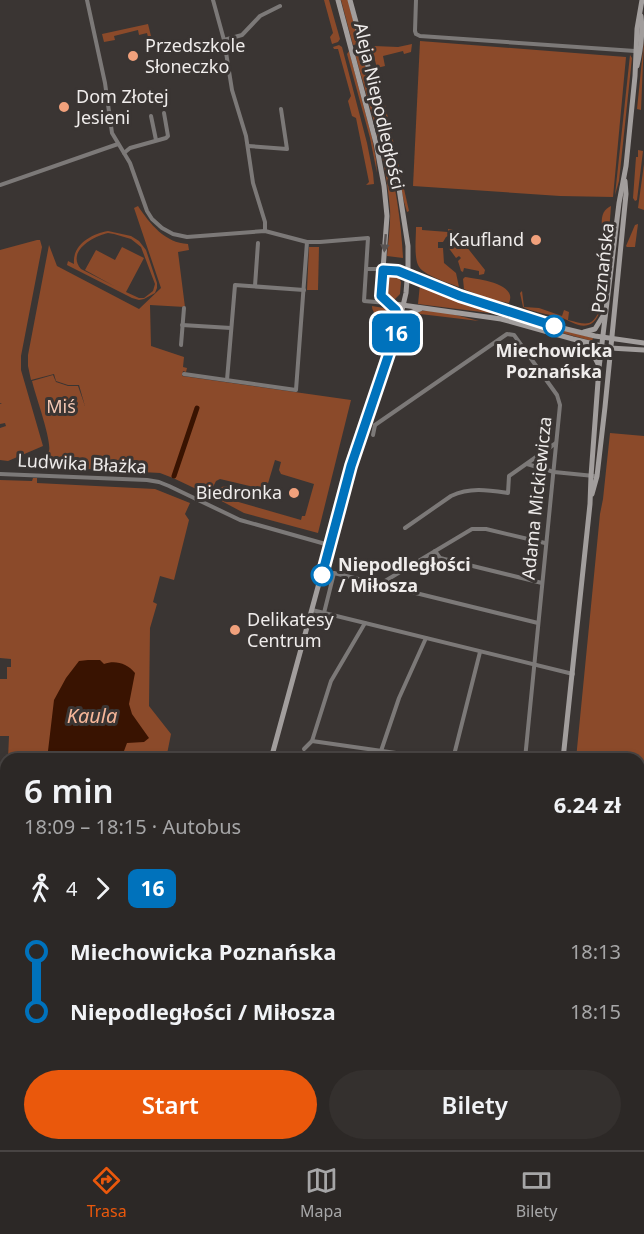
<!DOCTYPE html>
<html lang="pl">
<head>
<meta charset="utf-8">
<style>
  :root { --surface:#2c2826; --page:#34302e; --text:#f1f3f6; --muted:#a6a6a7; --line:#484443; --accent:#ea580c }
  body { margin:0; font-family:"Noto Sans",sans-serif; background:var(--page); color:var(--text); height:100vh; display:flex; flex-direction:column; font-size:22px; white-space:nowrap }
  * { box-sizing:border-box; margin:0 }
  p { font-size:20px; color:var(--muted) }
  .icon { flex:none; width:33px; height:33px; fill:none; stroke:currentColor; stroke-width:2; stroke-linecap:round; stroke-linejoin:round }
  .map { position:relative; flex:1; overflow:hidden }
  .sheet { position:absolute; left:0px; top:753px; width:645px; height:398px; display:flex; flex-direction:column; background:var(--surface); border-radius:18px 18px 0 0; box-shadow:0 3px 9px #0003,0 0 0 2px var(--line) }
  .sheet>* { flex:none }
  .badge { padding:0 12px; border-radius:9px; font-size:21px; line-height:39px }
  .map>.badge { position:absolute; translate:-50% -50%; box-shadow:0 0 0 3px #fff }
  .legs { display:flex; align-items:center; gap:9px; height:66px; padding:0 24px; font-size:20px }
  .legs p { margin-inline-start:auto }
  .summary { display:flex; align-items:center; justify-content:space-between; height:102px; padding:0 24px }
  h1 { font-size:33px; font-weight:600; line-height:45px }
  .action { display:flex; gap:12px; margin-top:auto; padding:12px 24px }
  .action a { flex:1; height:69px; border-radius:36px; background:var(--accent); color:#fff; font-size:24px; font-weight:600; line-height:69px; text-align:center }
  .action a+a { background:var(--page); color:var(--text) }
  ul { padding:0 24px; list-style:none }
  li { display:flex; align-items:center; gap:21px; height:60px; font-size:22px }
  li i { display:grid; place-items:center; width:9px; height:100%; margin:0 8px; background:currentColor }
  li i::after { content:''; width:15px; height:15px; margin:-8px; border:4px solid; border-radius:50%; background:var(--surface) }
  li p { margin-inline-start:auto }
  li:first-child i { background:linear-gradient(#0000 50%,currentColor 0) }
  li:last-child i { background:linear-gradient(currentColor 50%,#0000 0) }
  .tabs { display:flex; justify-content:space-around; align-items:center; height:84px; border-top:2px solid var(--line); background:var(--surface); font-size:16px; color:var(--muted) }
  .tabs a { display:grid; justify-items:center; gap:3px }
  .tabs .active { color:var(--accent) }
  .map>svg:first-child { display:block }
  .green { fill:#8b4a2a; fill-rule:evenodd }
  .water { fill:#391301 }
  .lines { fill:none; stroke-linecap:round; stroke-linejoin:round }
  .canal { stroke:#391301; stroke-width:5 }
  .street { stroke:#7c7978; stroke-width:4 }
  .secondary { stroke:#a29e9d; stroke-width:5 }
  .oneway { fill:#595453 }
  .line-1-casing { stroke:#fff; stroke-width:14 }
  .line-1 { stroke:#0072bc; stroke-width:9 }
  .poi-dot { fill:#f1a17c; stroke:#3a3533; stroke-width:2 }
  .stop-1-dot { fill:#fff; stroke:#0072bc; stroke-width:3 }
  .labels { text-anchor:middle; stroke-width:6; stroke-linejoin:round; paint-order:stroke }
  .poi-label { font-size:18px; fill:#efeceb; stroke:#3a3533; text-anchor:start }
  .street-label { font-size:18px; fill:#efeceb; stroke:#3a3533 }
  .stop-label { font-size:18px; font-weight:bold; fill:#efeceb; stroke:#3a3533 }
  .park-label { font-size:18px; fill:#f3c7b3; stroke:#3a3533 }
  .water-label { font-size:20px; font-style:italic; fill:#f8b89a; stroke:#3a3533 }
</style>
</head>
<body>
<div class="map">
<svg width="644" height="1150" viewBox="0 0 644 1150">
  <rect width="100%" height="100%" fill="#3a3533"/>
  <g class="green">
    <polygon points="324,0 329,0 340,39 338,42 332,44 330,37 333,33"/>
    <polygon points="341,0 348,0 359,44 353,45"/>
    <polygon points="148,24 154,48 151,49 147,33 139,35 138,30 114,36 115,40 104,42 102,34"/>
    <polygon points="644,40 641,110 637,109"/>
    <polygon points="420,41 626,57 613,197 560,196 413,186"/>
    <polygon points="412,44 411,52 404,54 403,51 383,56 385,66 377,68 372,49 374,46 398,47"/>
    <polygon points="339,45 342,47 367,143 373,173 374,184 366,185 369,182 356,118 352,116 348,101 351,96 338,49 334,49 333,47"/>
    <path d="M360 48C379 117 400 186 403 258L387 256C388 241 391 225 390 209 386 155 368 102 354 50Z"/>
    <polygon points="349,51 372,138 376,159 377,173 370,138 347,54"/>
    <polygon points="630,55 632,58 619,181 615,195"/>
    <polygon points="385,105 409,211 407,212 404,202 384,108"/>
    <polygon points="638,150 643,151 637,200 635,201 633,198 636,157 638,157"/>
    <polygon points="644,164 644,210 638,208"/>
    <path d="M138 206C150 224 165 243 188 244L189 250 178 252 185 307 150 305 151 346 184 357 183 367 187 368 186 372 183 371 182 376 351 400 318 533 244 513 214 497C218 485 225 485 237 488L239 491 235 501 301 520 302 516H305L314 484 281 474 279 470 281 462 275 460 266 490 220 479 216 481 209 495 173 478 160 473 34 466V463C39 460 46 457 49 451 52 441 35 394 32 381L53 375 56 382 68 386H78L85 406 79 385H68L56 381 54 374 31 380 28 366V355L49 245 57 266 139 309 161 288 134 208Z"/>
    <path d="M611 206 609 233 603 232C601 222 600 211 611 206Z"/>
    <polygon points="638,224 635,247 627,247 626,246 635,225"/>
    <path d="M416 227H422V230L448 232V229L453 230V233L446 237 443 242H438V248H443L444 263 456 273 459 287C449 283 422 275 418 265 414 256 416 237 416 227Z"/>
    <path d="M108 231 131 236 139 241 146 250 157 283V288L155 293 144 299 139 300 132 298 67 265 68 261 74 264C72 245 91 234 108 231ZM108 233 114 234 131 239 141 247 155 284 153 291 144 298H139L126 292 144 258 122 247 115 260 96 250 85 270 114 286 81 269C66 252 93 236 108 233Z"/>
    <polygon points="455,238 462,241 485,270 484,274 479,275 479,271 464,268 463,272 461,271 458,261 461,258 459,256 456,258 448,247 450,241"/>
    <polygon points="37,240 40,240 42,247 21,356 21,370 43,446 8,461 0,460 0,428 6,426 5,423 0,424 0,404 2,403 0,403 0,250"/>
    <polygon points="309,247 319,247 318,290 307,290"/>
    <path d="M391 274 398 276 401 282 400 294 394 300H389L384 294C384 286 383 278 391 274Z"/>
    <path d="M465 277C477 279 518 283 509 303L489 299 464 289 463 279Z"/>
    <polygon points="420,284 459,300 505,315 418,304"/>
    <path d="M522 291 524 307 539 308 562 316 564 310 569 312 568 320C587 325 593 328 601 306 600 313 596 323 588 325 579 328 569 320 562 318 550 314 536 313 525 308L523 307 520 293Z"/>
    <path d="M372 306 390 309 395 315 394 324C385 321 372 316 372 306Z"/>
    <path d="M417 311C434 309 463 316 479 321L420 314Z"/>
    <polygon points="526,320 593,338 592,341 526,323"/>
    <polygon points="400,330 402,333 372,420 370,416"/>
    <polygon points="610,433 644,436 644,837 639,835 639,759 576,759 600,514 603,499"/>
    <polygon points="33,478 37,478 37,483 155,489 190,503 185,514 189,520 174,580 160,576 153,602 157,604 150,628 149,706 171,734 166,759 8,759 9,736 0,736 0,679 7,679 7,667 11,667 11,659 0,658 0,480 32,481"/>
    <path d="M0 777 6 778C6 791 8 808 0 818Z"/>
    <polygon points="0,957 6,957 6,1095 0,1101"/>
  </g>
  <path class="water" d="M88 660H100L104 664C115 660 127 663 135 673L129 704 132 714 149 738 144 742 127 743 121 759H55L48 751 54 700 66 678 79 661Z"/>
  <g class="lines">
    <polyline class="canal" points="174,476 197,408"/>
    <g class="street">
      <polyline points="87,0 105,83 112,133 130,163 147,211 152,219 162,228 173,234 187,237 265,231 307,242 320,242 368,238 364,301 387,303"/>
      <polyline points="213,0 224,40 232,90 246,136 253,183 265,222 265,231"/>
      <polyline points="416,0 415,31 416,34 420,36 635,51"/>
      <polyline points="224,40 242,35 260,16 280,6"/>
      <polyline points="151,116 156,140"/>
      <polyline points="248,146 287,149 281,109"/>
      <polyline points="124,153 130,148 166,138 168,136 164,113"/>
      <polyline points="0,185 118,144"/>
      <polyline points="367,269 383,269"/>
      <polyline points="255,286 258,243"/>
      <polyline points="182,325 231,328"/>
      <polyline points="181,345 184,308"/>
      <polyline points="184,374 296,390 307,242"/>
      <polyline points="227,380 235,285 304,290"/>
      <polyline points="375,425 507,334 514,335 557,395 560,405 525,759"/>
      <polyline points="373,435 375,425"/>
      <polyline points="527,464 554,472 594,476"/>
      <polyline points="0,474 147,480 159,482 169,486 240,520 329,545"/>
      <path d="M405 528 451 496C470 487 488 490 508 493L509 476 556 443"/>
      <polyline points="435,551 440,558 542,583"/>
      <polyline points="380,584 472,529 486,529 545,543"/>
      <polyline points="312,610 573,674"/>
      <polyline points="324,613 334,573 538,623"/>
      <polyline points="312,741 438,759"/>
      <polyline points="304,749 312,741 331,681 365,623"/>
      <polyline points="381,751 399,698 426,638"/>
      <polyline points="453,759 480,652"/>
      <polyline points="639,845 644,846"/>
      <polyline points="639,1052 644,1055"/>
      <polyline points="639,1098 644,1061"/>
      <polyline points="633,1150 634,1144"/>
    </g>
    <g class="secondary">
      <polyline points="338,0 376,143 384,186 387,216 381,296 396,311 400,321"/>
      <path d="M637 66C641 49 643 33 641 16"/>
      <polyline points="383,269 398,271 461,296 554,326 595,336 644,343"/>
      <polyline points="388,303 501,319 573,339 610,348 644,350"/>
      <polyline points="400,321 410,313 420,309"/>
      <polyline points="584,332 595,329 603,316"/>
      <polyline points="582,344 591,350 598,364"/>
      <polyline points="592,494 597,476 605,407 626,194 625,181"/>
      <polyline points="271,759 351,466 398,327 406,293 408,267 408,246 398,182 392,155 350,0"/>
      <polyline points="563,759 590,504 591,476 599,368 619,203 626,166 635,76 637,29 642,0"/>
      <polyline points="0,834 6,835"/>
      <polyline points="204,1150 205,1144"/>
      <polyline points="523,1150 523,1144"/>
    </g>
  </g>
  <defs><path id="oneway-solid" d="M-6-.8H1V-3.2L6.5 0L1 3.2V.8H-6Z" transform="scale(1.5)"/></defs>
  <use class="oneway" href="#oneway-solid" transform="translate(385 243) rotate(95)"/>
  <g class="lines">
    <g class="line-1-casing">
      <polyline id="line-1" points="322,575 351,466 400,321 396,310 381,296 383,270 398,271 460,296 554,326"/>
    </g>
    <use href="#line-1" class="line-1"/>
  </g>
  <g class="poi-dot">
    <circle cx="133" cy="56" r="6"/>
    <circle cx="64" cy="107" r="6"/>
    <circle cx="536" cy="240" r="6"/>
    <circle cx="294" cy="493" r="6"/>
    <circle cx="235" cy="630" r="6"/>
  </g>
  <g class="stop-1-dot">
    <circle cx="554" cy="326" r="10"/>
    <circle cx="322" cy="575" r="10"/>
  </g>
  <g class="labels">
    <g class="poi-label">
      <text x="145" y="52">Przedszkole<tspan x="145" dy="21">Słoneczko</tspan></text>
      <text x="76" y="103">Dom Złotej<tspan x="76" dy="21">Jesieni</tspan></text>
      <text x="524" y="246" text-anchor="end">Kaufland</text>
      <text x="282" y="499" text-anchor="end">Biedronka</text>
      <text x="247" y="626">Delikatesy<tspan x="247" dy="21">Centrum</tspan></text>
    </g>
    <g class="street-label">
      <text transform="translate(379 106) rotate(77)" y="6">Aleja Niepodległości</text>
      <text transform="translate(603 268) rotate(-84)" y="6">Poznańska</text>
      <text transform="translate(82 464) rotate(3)" y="6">Ludwika Błażka</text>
      <text transform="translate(537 498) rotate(-84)" y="6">Adama Mickiewicza</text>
    </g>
    <g class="stop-label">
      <text x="554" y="357">Miechowicka<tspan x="554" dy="21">Poznańska</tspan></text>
      <text x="338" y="571" text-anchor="start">Niepodległości<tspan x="338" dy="21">/ Miłosza</tspan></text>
    </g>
    <g class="park-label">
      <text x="61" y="413">Miś</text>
    </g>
    <g class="water-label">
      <text x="92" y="723">Kaula</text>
    </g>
  </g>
</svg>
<b class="badge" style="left:396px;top:333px;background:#0072bc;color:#fff">16</b>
<section class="sheet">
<div class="summary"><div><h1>6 min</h1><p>18:09 – 18:15 · Autobus</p></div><b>6.24 zł</b></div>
<div class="legs"><svg class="icon" aria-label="walk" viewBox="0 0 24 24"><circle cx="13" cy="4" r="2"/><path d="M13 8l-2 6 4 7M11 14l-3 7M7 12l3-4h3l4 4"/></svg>4<svg class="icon" aria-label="forward" viewBox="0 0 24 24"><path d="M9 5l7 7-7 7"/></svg><b class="badge" style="background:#0072bc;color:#fff">16</b></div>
<ul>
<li><i style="color:#0072bc"></i><b>Miechowicka Poznańska</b><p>18:13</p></li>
<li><i style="color:#0072bc"></i><b>Niepodległości / Miłosza</b><p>18:15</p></li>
</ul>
<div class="action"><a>Start</a><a>Bilety</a></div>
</section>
</div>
<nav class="tabs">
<a class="active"><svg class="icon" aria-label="directions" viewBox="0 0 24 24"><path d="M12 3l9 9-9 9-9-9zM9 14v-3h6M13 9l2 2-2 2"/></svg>Trasa</a>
<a><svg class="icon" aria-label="map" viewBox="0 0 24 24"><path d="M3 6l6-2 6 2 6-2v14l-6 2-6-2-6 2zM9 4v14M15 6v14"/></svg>Mapa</a>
<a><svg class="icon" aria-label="tickets" viewBox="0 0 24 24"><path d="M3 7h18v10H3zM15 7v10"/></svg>Bilety</a>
</nav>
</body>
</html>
